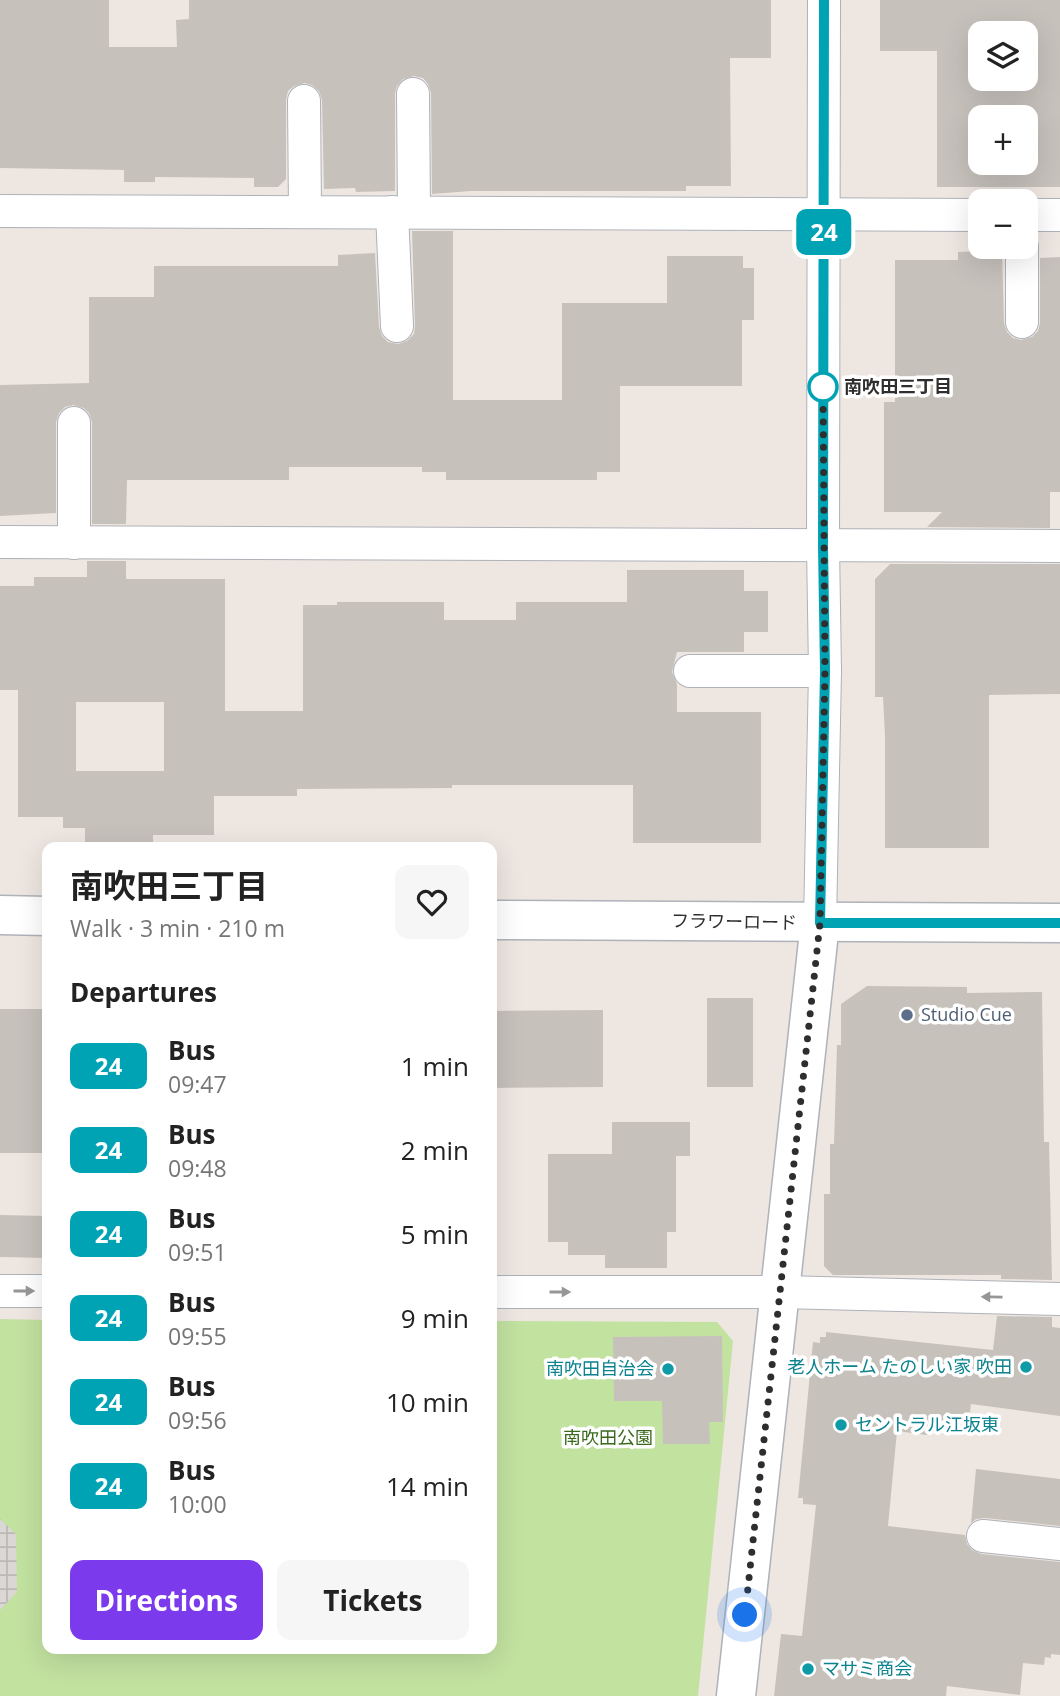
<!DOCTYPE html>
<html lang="en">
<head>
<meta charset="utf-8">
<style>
  :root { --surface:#fff; --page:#f6f6f6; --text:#222; --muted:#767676; --accent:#7c3aed }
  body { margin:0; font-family:"Open Sans","Noto Sans JP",sans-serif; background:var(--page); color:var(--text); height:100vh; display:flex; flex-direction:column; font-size:26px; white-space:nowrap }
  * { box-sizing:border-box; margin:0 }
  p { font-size:23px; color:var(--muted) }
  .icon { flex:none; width:38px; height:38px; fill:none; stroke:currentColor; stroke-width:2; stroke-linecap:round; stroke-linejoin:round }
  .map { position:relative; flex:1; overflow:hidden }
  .side { position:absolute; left:42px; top:842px; width:455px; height:812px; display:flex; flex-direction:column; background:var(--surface); border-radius:14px; box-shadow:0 7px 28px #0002 }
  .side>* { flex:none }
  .badge { padding:0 14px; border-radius:10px; font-size:24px; line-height:46px }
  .controls { position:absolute; left:968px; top:21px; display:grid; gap:14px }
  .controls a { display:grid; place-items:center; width:70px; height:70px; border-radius:14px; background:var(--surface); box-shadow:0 7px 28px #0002; font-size:35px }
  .you { position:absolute; width:35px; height:35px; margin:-18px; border:5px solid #fff; border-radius:50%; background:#1a73e8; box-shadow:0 0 0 10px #1a73e833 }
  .map>.badge { position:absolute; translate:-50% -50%; box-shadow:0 0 0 4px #fff }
  h2 { padding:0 28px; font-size:26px; line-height:63px }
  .round { display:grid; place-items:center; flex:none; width:74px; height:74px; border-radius:14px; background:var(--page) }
  .overview { display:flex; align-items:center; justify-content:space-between; height:119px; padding:0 28px }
  h1 { font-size:33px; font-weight:700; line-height:52px }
  .cta { display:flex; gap:14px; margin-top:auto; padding:14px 28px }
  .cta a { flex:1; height:80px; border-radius:14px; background:var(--accent); color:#fff; font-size:28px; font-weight:700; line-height:80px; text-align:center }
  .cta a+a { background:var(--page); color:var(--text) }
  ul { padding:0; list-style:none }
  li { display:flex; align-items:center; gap:21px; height:84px; padding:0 28px }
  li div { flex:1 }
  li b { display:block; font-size:26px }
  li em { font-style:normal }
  li .badge { min-width:77px; font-weight:700; text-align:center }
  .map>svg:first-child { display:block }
  .grass { fill:#c2e2a0 }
  .plaza { fill:url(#plaza-grid) }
  .building { fill:#c7c1bc; fill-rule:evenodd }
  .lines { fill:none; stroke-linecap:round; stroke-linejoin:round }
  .street-casing { stroke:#aeb2b9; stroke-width:34 }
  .secondary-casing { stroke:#aeb2b9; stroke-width:41 }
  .street { stroke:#fff; stroke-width:32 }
  .secondary { stroke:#fff; stroke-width:38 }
  .oneway { fill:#969696 }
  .line-casing { stroke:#fff; stroke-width:16 }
  .line { stroke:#00a3b4; stroke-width:10 }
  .walk { stroke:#2e2e2e; stroke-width:7; stroke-dasharray:0 12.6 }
  .stop-dot { fill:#fff; stroke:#00a3b4; stroke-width:3.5 }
  .service-dot { fill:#5c6f8a; stroke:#fff; stroke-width:2.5 }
  .culture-dot { fill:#0f9aa8; stroke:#fff; stroke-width:2.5 }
  .labels { text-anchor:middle; stroke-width:7; stroke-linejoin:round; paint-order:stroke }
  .stop-label { font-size:18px; font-weight:bold; fill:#2e2e2e; stroke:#fff; text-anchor:start }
  .street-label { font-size:18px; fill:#2e2e2e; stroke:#fff }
  .service-label { font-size:18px; fill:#4e5e75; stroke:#fff; text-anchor:start }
  .culture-label { font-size:18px; fill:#0d838f; stroke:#fff; text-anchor:end }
  .park-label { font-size:18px; fill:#3b6a1e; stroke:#fff }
</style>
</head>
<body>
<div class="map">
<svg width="1060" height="1696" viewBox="0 0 1060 1696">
  <defs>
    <pattern id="plaza-grid" width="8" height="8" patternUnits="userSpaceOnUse" patternTransform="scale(1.75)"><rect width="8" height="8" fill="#dad7d4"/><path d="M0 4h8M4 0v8" fill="none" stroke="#bbb9b6"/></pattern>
  </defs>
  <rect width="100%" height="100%" fill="#eee6e1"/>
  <polygon class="grass" points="0,1319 47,1320 47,1648 492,1648 492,1321 717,1322 733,1341 698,1696 0,1696"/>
  <polygon class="plaza" points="0,1519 16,1534 17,1592 0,1610"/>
  <g class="building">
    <polygon points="0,0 109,0 109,47 177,47 176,20 189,19 189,0 771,0 771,58 730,58 731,186 686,186 686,191 471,191 432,194 431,93 428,84 423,78 414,76 403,79 397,86 395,93 395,191 356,192 355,188 324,189 322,100 319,91 312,85 305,83 294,86 288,91 286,100 286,179 278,187 254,187 254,178 155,177 155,182 124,182 124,170 0,168"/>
    <path d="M880 0H1060V187H937V51H880ZM980 33H1026V79H980ZM980 117H1026V163H980Z"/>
    <polygon points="412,231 453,231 453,400 562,400 562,303 667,303 667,256 743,256 743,268 754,268 754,320 742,320 742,386 620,386 620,472 597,472 597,480 446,480 446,472 422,472 422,467 289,467 289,480 127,480 126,524 92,524 92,422 89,413 84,408 73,405 65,407 59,413 56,422 56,513 0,516 0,385 89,383 89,297 154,297 154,266 338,266 338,255 375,253 379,327 382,336 388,342 398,344 407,341 414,334 415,326"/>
    <polygon points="1002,250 1004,323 1007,332 1013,338 1021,340 1032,337 1038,331 1040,323 1040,258 1060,257 1060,492 1050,492 1050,528 927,527 942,512 884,512 884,402 895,402 895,260 958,260 958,252"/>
    <path d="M87 561H126V579H225V711H303V605H337V602H444V620H516V602H627V570H744V591H768V632H744V652H677L672 672 677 684V712H761V843H633V785H452V788L297 789V796H214V835H153V847H85V828H63V817H18V690H0V586H34V577H87ZM76 702H164V771H76Z"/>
    <polygon points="890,564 1060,564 1060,694 989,695 989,848 885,848 885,736 883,697 875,697 875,579"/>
    <polygon points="867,986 967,987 967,993 1042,992 1044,1142 1049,1142 1052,1280 1001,1279 1001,1275 833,1275 824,1266 824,1194 830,1194 830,1144 834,1144 837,1045 841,1045 841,1004"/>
    <rect x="707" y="998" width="46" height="89"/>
    <rect x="0" y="1009" width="47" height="144"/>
    <polygon points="603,1010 603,1087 492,1088 492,1011"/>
    <polygon points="612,1122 690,1122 690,1156 676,1156 676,1232 667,1232 667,1268 605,1268 605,1255 568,1255 568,1242 548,1242 548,1154 612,1154"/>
    <polygon points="0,1215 47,1216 47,1258 0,1257"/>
    <polygon points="997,1316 1052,1317 1052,1327 1060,1328 1060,1416 971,1404 970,1412 926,1435 897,1431 888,1526 965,1535 967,1544 972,1550 981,1554 1060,1562 1060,1655 1051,1654 1051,1658 1045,1657 1044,1665 1023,1663 1020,1695 947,1686 946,1696 774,1696 781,1634 802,1636 816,1505 803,1504 803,1498 798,1498 813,1342 820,1343 820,1337 826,1337 826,1332 993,1350"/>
    <polygon points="722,1336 723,1422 709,1422 710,1444 663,1444 662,1401 614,1401 613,1337"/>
    <polygon points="976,1469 1060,1479 1060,1526 985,1518 976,1519 971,1523"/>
  </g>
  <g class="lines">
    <g class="street-casing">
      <g id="street">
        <polyline points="413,94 414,212"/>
        <polyline points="304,101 305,211"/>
        <polyline points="0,211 980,215"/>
        <polyline points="392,212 397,326"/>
        <polyline points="1026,215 1060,215"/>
        <polyline points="1022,247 1022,322"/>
        <polyline points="74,423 74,543"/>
        <polyline points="0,542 1060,546"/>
        <polyline points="690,671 825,671"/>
        <polyline points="820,923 825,671 823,546 824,0"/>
        <polyline points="0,1291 47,1291"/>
        <polyline points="492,1292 781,1292 1060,1299"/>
        <polyline points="983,1536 1060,1544"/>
      </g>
    </g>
    <g class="secondary-casing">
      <g id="secondary">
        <polyline points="0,915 47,916"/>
        <polyline points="492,920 1060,923"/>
        <polyline points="736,1696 820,923"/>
      </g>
    </g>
    <use href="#street" class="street"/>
    <use href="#secondary" class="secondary"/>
  </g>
  <defs><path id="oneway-solid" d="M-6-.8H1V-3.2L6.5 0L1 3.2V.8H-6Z" transform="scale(1.75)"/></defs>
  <g class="oneway">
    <use href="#oneway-solid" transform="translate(24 1291)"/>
    <use href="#oneway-solid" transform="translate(560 1292)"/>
    <use href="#oneway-solid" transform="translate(992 1297) rotate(-179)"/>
  </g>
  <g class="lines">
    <g class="line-casing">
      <polyline id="line" points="824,0 823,546 825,671 820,923 1060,923"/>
    </g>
    <use href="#line" class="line"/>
    <polyline class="walk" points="745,1615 820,923 825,671 823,381 823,387"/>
  </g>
  <circle class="stop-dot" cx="823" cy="387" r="14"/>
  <circle class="service-dot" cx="907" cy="1015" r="7"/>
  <g class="culture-dot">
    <circle cx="1026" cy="1367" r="7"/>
    <circle cx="668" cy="1369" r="7"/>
    <circle cx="841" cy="1425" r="7"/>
    <circle cx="808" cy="1669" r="7"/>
  </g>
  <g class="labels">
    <g class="stop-label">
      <text x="844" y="393">南吹田三丁目</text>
    </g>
    <g class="street-label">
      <text transform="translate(734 922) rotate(1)" y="6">フラワーロード</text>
    </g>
    <g class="service-label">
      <text x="921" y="1021">Studio Cue</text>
    </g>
    <g class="culture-label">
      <text x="1012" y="1373">老人ホーム たのしい家 吹田</text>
      <text x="654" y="1375">南吹田自治会</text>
      <text x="855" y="1431" text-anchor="start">セントラル江坂東</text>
      <text x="822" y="1675" text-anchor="start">マサミ商会</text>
    </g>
    <g class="park-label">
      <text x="608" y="1444">南吹田公園</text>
    </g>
  </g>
</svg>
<div class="controls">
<a><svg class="icon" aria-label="layers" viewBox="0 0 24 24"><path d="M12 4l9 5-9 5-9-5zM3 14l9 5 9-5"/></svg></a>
<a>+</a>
<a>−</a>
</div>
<div class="you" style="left:745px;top:1615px"></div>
<b class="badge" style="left:824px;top:232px;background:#00a3b4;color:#fff">24</b>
<section class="side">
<div class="overview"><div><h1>南吹田三丁目</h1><p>Walk · 3 min · 210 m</p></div><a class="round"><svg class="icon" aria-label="heart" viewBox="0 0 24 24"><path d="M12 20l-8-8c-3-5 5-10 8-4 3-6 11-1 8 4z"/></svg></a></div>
<h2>Departures</h2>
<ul>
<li><span class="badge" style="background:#00a3b4;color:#fff">24</span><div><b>Bus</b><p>09:47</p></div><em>1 min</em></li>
<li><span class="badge" style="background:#00a3b4;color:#fff">24</span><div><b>Bus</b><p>09:48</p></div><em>2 min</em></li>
<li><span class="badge" style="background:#00a3b4;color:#fff">24</span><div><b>Bus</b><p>09:51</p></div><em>5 min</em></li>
<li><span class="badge" style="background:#00a3b4;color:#fff">24</span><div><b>Bus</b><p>09:55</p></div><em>9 min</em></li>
<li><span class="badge" style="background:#00a3b4;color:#fff">24</span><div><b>Bus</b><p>09:56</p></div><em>10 min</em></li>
<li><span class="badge" style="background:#00a3b4;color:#fff">24</span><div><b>Bus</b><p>10:00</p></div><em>14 min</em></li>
</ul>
<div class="cta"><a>Directions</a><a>Tickets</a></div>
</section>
</div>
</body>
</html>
